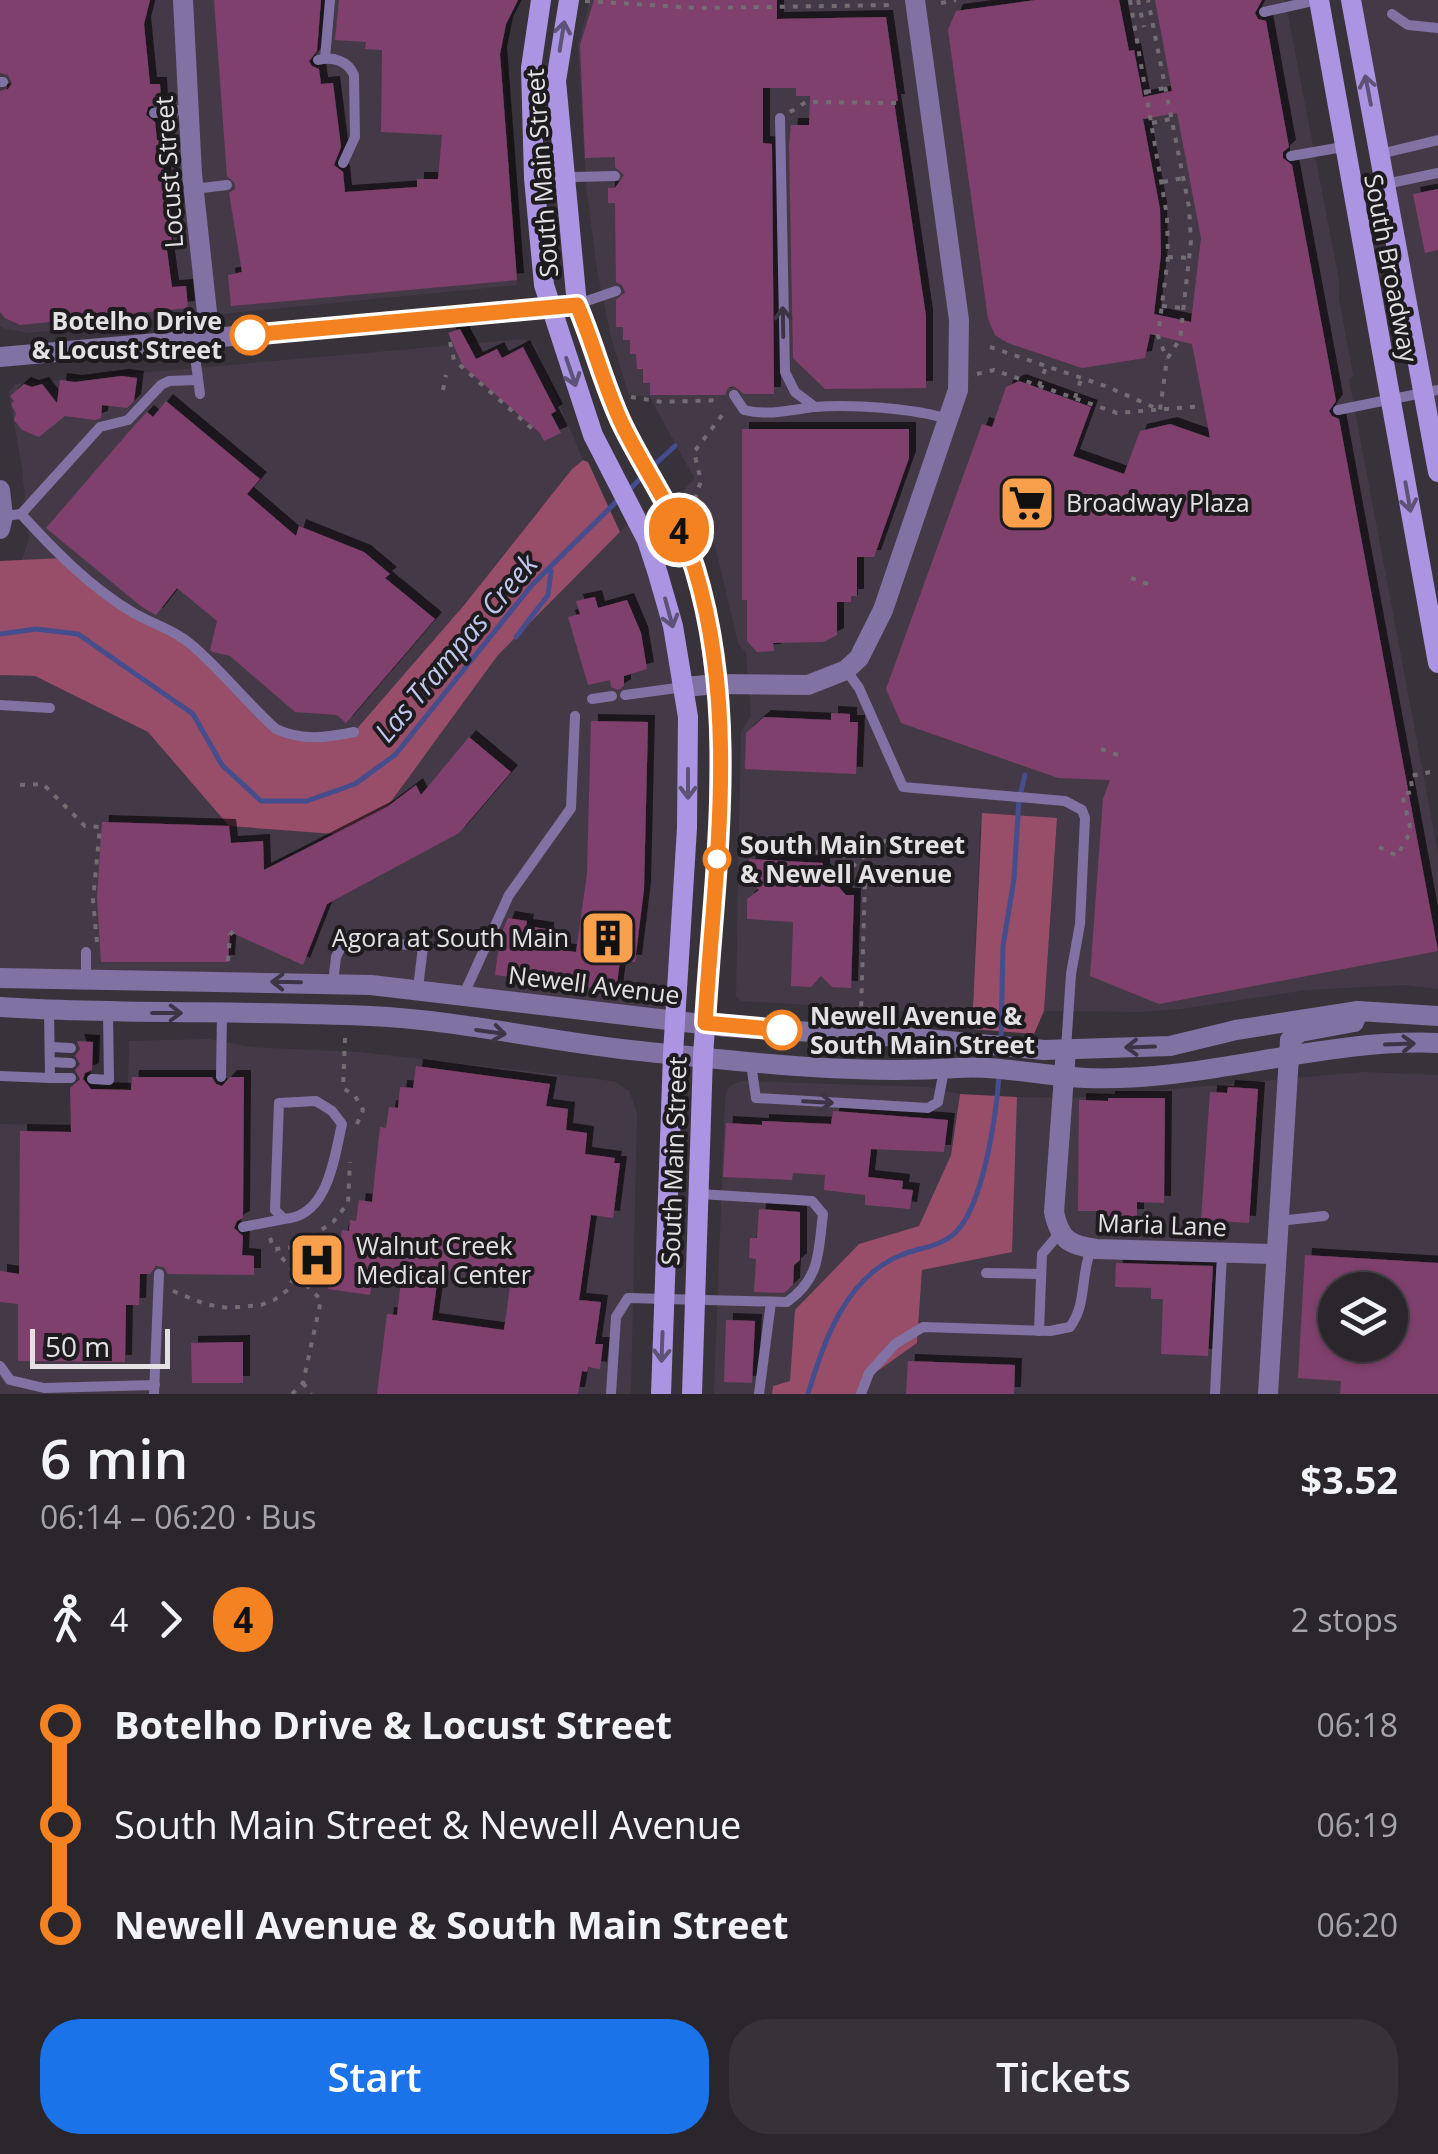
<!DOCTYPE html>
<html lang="en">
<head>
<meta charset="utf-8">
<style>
  :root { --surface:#2a262c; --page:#363238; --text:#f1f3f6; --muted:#a5a5a9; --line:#464348; --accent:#1a73e8 }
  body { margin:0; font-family:"Open Sans",sans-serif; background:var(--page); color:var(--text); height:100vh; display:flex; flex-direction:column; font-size:38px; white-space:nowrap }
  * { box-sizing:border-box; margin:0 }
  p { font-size:32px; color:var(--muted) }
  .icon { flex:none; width:55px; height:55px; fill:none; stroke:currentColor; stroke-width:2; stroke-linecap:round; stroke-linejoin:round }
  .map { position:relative; height:1394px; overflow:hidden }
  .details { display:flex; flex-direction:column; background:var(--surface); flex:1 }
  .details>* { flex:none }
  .badge { padding:0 20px; border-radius:32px; font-size:35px; line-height:65px }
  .tools { position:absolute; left:1318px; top:1272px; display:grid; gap:20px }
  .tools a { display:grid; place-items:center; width:90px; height:90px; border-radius:50%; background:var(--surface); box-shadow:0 2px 8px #0004,0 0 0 2px var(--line); font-size:50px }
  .scale { position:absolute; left:30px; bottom:25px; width:140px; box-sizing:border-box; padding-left:10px; border:5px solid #e4e1e5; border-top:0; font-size:28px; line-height:35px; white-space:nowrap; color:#e4e1e5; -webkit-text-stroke:8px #1e1b1e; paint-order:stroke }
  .map>.badge { position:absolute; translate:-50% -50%; box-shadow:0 0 0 5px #fff }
  .legs { display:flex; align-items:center; gap:15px; height:110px; padding:0 40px; font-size:32px }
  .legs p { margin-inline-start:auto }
  .overview { display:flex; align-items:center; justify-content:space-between; height:170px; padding:0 40px }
  h1 { font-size:55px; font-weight:600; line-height:75px }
  .cta { display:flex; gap:20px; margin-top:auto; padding:20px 40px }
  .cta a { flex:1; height:115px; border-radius:40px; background:var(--accent); color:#fff; font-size:40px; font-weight:600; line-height:115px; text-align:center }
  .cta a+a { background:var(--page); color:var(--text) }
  ul { padding:0 40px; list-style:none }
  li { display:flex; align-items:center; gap:35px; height:100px; font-size:38px }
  li i { display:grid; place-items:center; width:15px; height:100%; margin:0 12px; background:currentColor }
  li i::after { content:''; width:25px; height:25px; margin:-12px; border:8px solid; border-radius:50%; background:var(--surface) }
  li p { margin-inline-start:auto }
  li:first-child i { background:linear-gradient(#0000 50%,currentColor 0) }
  li:last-child i { background:linear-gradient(currentColor 50%,#0000 0) }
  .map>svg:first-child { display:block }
  .built { fill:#443a47; fill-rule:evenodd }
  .forest { fill:#984d68 }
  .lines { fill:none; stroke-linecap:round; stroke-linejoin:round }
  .stream { stroke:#454d8d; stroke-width:5 }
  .building { fill:#7f406e; fill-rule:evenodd; filter:url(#shadow) }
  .path { stroke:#726d73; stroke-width:4; stroke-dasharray:5 8; stroke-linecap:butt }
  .service { stroke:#8073a4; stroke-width:10 }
  .minor { stroke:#8073a4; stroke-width:20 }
  .tertiary { stroke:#8073a4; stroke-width:20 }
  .secondary { stroke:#ab95e3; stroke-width:20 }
  .oneway { stroke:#5d5277 }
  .oneway2 { stroke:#3b3546 }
  .line-1-casing { stroke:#fff; stroke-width:22 }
  .line-1 { stroke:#f58220; stroke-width:15 }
  .stop-1-dot { fill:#fff; stroke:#f58220; stroke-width:5 }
  .labels { text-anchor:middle; stroke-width:8; stroke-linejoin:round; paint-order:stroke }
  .street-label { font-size:25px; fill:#e4e1e5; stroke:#1e1b1e }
  .stop-label { font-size:25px; font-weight:bold; fill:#e4e1e5; stroke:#1e1b1e; text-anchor:start }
  .poi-label { font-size:25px; fill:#e4e1e5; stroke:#1e1b1e; text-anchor:start }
  .water-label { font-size:28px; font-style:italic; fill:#c0c8ee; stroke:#1e1b1e }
</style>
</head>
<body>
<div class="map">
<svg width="1438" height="1394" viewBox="0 0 1438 1394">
  <defs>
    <filter id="shadow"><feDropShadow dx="7" dy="-7" stdDeviation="0" flood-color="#0009"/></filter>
  </defs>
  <rect width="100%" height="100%" fill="#38323a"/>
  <g class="built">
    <polygon points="0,0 519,0 503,47 517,285 28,333 3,328 0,326"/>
    <polygon points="590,0 1285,0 1339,280 1339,299 1353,375 1349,379 1438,853 1438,989 1404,985 1307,990 1181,1009 1140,1012 1044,1011 1057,818 980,826 972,1029 935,1016 895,1010 741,1001 736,996 741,731 751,716 746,653 738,643 715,545 684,510 678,497 694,478 650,397 629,395 611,337 597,270 586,185 578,45"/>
    <polygon points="1353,0 1438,0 1438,472"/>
    <polygon points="523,339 534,344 583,460 572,469 465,604 354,732 289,735 63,559 22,561 29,538 22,469 9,392 15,384"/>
    <polygon points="635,517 685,687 675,1021 418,988 0,978 0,675 35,676 149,732 229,826 387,807 498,655"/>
    <polygon points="209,1039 251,1047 359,1052 597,1079 616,1082 629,1091 637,1112 631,1394 0,1394 0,1124 127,1126 129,1041"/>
    <path d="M1364 1072 1438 1075V1394H864V1381L917 1343 922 1270 1011 1251 1017 1097 1072 1098ZM1335 1290H1390V1345H1335Z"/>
    <polygon points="742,1081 927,1087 960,1094 951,1155 919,1227 859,1244 790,1382 773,1386 772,1394 714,1394 725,1099 729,1086"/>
  </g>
  <g class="forest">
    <polygon points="583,460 588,462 620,532 498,655 387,807 335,834 229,826 148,732 35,676 0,675 0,561 63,558 94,583 167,628 289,735 354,732 465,604 572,469"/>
    <polygon points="982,813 1057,818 1044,1011 1034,1034 972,1029"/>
    <polygon points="960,1094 1017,1097 1012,1252 922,1270 917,1343 865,1380 864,1394 772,1394 773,1386 790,1381 795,1310 859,1244 919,1226 951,1155"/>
  </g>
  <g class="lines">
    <g class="stream">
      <polyline points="652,467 675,446"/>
      <polyline points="627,492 644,475"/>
      <polyline points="0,634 36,629 78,634 193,714 222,765 261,801 307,801 355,784 395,755 532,585 619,499"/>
      <polyline points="516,637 548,595 551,571"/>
      <polyline points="1001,1040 1003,946 1014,879 1019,799 1025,775"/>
      <path d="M808 1394C823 1343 845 1279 899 1256 918 1247 940 1248 956 1232 984 1203 996 1116 999 1076"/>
    </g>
  </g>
  <g class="building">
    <polygon points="0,0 150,0 144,24 150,84 160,84 161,103 148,107 146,115 155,122 157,140 160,140 172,242 166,243 172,287 186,286 188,308 20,325 5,318 0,312 0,91 8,89 12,83 8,75 0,73"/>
    <polygon points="214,0 321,0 317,51 309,61 312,66 319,69 321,84 333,83 341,147 334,165 343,172 345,192 417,187 417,179 438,179 442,135 381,132 382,50 365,49 366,42 335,40 339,0 518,0 506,24 500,54 517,280 231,306 228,275 242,272 229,193 235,189 235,183 227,176"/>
    <polygon points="594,0 777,0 777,19 886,17 898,101 894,101 926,316 926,388 825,389 793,358 789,145 791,125 809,125 810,96 796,96 796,88 763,88 763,143 772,144 774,394 744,394 734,386 728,388 725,395 650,395 650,383 643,383 643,369 637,369 636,354 630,354 630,340 623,340 623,327 616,327 616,300 625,292 622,285 616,282 615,203 608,203 608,188 615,188 624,175 615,167 615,157 585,158 580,45"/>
    <path d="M1036 0H1119L1129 51 1134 50 1143 97 1172 91 1155 0H1262L1255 13 1258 19 1266 21 1289 147 1283 152V158L1292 165 1336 401 1329 411 1332 416 1339 419 1438 951 1159 1004 1090 976 1103 799 1110 780 1058 778 901 723 886 689 982 424 992 427 1006 387 1019 381 1091 407 1073 456 1124 474 1140 431 1170 424 1210 438 1192 344 1150 334 1145 358 1082 368 1008 343 995 335 988 319 948 30 956 11ZM1177 113 1201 238 1191 322 1154 314 1161 254 1160 209 1143 119Z"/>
    <polygon points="1438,189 1438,250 1425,253 1413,194"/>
    <polygon points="460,329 476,359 497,349 502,358 523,347 556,411 551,414 561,433 544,441 540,433 463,366 448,333"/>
    <polygon points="122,376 137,378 134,401 127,408 102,405 101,418 95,420 65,416 39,437 22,430 14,420 16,414 11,404 14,401 10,396 24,384 32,387 42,384 57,403 60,380 75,382"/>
    <polygon points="166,401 260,479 247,494 296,536 299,526 364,552 390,574 385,578 435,619 346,723 337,715 295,712 230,656 213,652 210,650 217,621 177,588 156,615 142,607 46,528 133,427 147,412 153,417"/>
    <polygon points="742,429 909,429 909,458 874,557 857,557 857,596 851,596 851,602 837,602 837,635 823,642 773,643 774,651 757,652 747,641 747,600 742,600"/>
    <polygon points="595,597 598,608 627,600 641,633 647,669 624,676 624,686 618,690 611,687 610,680 588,685 568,617 580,614 576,601"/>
    <polygon points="831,713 850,714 850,722 858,722 856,774 745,769 746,733 764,717 831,720"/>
    <polygon points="591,721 648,722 644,889 635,962 620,961 616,991 495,975 500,937 508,918 527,921 526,926 547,929 545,948 576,952 587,874"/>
    <polygon points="469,737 511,772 459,833 327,904 303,965 230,932 228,962 101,962 97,897 102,822 229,826 231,843 263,841 264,870 387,807 416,785 421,795"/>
    <polygon points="749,859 823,863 823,870 846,895 854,895 851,988 832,987 821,976 811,987 791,986 793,922 747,919 747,899 759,890 748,878"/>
    <polygon points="77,1041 93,1042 92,1070 85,1073 83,1079 91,1089 131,1090 132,1077 212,1077 216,1084 222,1086 230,1077 244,1077 243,1218 237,1221 234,1228 243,1236 242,1255 254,1256 254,1275 168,1274 164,1267 156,1266 150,1274 140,1274 139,1305 126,1305 125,1362 18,1361 18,1304 0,1302 0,1271 19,1274 20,1131 71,1132 70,1088 80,1079 75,1070 80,1064 75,1056 80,1049"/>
    <path d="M416 1066 550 1084 546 1106 568 1109 566 1130 587 1133 585 1154 615 1158 614 1163H620L613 1218 591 1215 579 1300 601 1302 595 1344H603L600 1369 588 1367 587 1372 582 1371 578 1394H377L387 1314 397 1315 402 1273 374 1269 370 1295 328 1289 333 1253 338 1254 342 1230 349 1231 350 1220 356 1221 359 1200 372 1202 380 1127 386 1128 389 1107 398 1108 400 1087 413 1088ZM439 1269 511 1279 504 1330 432 1320Z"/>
    <polygon points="1228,1087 1258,1089 1249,1223 1201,1220 1210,1092 1227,1093"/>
    <polygon points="1108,1098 1165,1098 1164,1203 1137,1202 1137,1216 1107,1216 1107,1211 1078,1211 1079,1100 1108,1101"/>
    <polygon points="833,1111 948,1120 944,1152 871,1149 868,1177 903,1181 902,1189 913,1190 910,1209 865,1205 865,1195 824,1190 825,1175 793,1173 792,1180 723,1177 726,1123 762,1125 762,1121 831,1124"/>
    <polygon points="759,1209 800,1212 800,1260 794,1265 793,1285 784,1293 754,1292 756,1259 749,1258 750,1238 757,1238"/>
    <path d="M1305 1255 1438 1263V1394H1340L1341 1381 1298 1378ZM1335 1290H1390V1345H1335Z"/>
    <polygon points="1116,1263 1213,1266 1208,1356 1161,1354 1163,1299 1151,1299 1151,1288 1115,1287"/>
    <polygon points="726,1320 755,1321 752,1383 724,1382"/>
    <polygon points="243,1342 243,1383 192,1383 191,1343"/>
    <polygon points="908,1361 1015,1365 1014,1394 906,1394"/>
  </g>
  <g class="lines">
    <g class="path">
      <polyline points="1130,0 1167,216 1168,257 1158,336 1167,359"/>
      <polyline points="1138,0 1144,27"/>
      <polyline points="585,1 698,8 895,5"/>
      <polyline points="941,3 956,0"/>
      <polyline points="1146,92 1165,88"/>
      <polyline points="790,112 806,102 902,103"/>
      <polyline points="1152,123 1171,119"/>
      <polyline points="1163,182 1183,178"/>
      <polyline points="1168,257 1189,258"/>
      <polyline points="1162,306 1182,308"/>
      <polyline points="450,342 454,360 536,432"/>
      <polyline points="990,347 1108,387 1160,410 1167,359 1180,339 1191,241 1189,207 1148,0"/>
      <polyline points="977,374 994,370 1117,413 1203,406"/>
      <polyline points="1039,386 1046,367"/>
      <polyline points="443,390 446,375"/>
      <polyline points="631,397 662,402 721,400"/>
      <polyline points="1075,398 1081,379"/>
      <polyline points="690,512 701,481 694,452 726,410"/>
      <polyline points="1131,578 1148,584"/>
      <polyline points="1101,749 1118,755"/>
      <polyline points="20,785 43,784 85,826 100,827 93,900 97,943"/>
      <polyline points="1379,847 1397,856 1411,831 1402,794 1413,792 1410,776 1430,772"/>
      <polyline points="738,850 841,853 865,882 861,1012"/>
      <polyline points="841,853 842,831"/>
      <polyline points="852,867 874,848 898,833"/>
      <polyline points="865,882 896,884"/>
      <polyline points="228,961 230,935 236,928"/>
      <polyline points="345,1038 343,1088 355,1096 363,1110 357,1124"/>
      <polyline points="270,1238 274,1249 296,1247 333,1222 348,1203 350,1162"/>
      <polyline points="173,1291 205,1304 228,1308 261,1305 274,1300 289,1289 295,1273 276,1251"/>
      <polyline points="303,1383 311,1394"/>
      <polyline points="292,1394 303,1383 321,1300 295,1273"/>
    </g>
    <g class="service">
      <polyline points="1264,12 1317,0"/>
      <polyline points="1392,14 1408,25 1438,28"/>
      <polyline points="325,58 330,0"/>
      <path d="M318 60C333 56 348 61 354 75L355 137 343 163"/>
      <polyline points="0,82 3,82"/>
      <polyline points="154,113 189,109"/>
      <polyline points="780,118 785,372 795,392 815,407"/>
      <polyline points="1380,154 1438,140"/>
      <polyline points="1291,156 1343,147"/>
      <polyline points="534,178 615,176"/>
      <polyline points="1386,184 1438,173"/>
      <polyline points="194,189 227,185"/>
      <polyline points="578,304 616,291"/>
      <polyline points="193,341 200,394"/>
      <path d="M734 395 744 410C768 416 791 410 814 407 852 404 912 408 948 419"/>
      <polyline points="1338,410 1438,390"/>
      <polyline points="21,514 100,427 128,420 161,385 169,381 196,380"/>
      <path d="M4 516 21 514C54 550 90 587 132 612 152 624 175 630 193 646 222 671 247 703 276 729 302 741 326 738 354 732"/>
      <polyline points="846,670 859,688 903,787 1065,801 1082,810 1085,818 1080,924 1071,974 1066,1049"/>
      <polyline points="625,695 684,687"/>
      <polyline points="592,699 612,696"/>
      <polyline points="0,705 50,708"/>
      <polyline points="86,952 86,980"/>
      <polyline points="333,983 336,957 346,937 423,947 418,988"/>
      <polyline points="464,994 509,895 571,808 575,716"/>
      <polyline points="50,1047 71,1048"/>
      <polyline points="50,1062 71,1063"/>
      <polyline points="751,1064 756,1098 928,1108 938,1102 944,1070"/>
      <polyline points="0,1076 50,1078 49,1010"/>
      <polyline points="221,1077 222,1013"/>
      <polyline points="50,1078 71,1078"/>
      <polyline points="92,1079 109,1080 108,1012"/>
      <path d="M316 1101 332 1111 342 1124C334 1158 328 1217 284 1219L275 1210 279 1103Z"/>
      <polyline points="1279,1221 1324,1216"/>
      <polyline points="243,1227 284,1219"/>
      <polyline points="986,1273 1039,1274"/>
      <polyline points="1039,1331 1042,1254 1059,1234"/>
      <polyline points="0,1366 10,1380 44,1388 155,1385"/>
      <polyline points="154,1394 159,1274"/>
      <path d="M611 1394 616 1317 628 1298 787 1302C821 1278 818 1252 823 1214L812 1201 700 1194"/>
      <polyline points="759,1394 771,1302"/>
      <path d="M861 1394 869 1373 895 1344 923 1327 1050 1331 1070 1327C1087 1304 1080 1278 1091 1249"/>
      <polyline points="1215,1394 1222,1253"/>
    </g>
    <g class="minor">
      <polyline points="183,0 192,174 210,340"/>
      <polyline points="0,357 577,305"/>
      <polyline points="685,687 716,684 808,685 846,670 859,658 883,610 958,390 959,320 915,0"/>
      <path d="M1066 1049 1054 1212C1060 1240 1069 1245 1096 1249L1275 1254"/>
      <polyline points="1268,1394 1290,1040 1300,1032 1354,1022 1358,1011"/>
    </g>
    <g class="tertiary">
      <polyline points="0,490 3,516 0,529"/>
      <polyline points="0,978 371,985 727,1027 916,1038 1044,1050 1170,1046 1236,1030 1358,1011 1438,1016"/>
      <path d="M0 1007C123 1015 247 1010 370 1016 460 1020 551 1042 640 1051 745 1062 852 1075 957 1068 995 1065 1045 1076 1085 1078 1204 1083 1319 1038 1438 1043"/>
    </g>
    <g class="secondary">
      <polyline points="541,0 531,68 534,178 544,285 593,435 647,540 658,574 673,626 688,717 687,828 673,1054 661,1394"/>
      <polyline points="569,0 556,81 577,305 621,422 677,526 694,565 708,619 720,716 719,828 703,1056 692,1394"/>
      <polyline points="1319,0 1438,663"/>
      <polyline points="1351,0 1438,472"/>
    </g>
  </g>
  <defs><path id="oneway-shaft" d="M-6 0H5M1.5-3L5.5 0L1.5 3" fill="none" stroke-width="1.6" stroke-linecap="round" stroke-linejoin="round" transform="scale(2.5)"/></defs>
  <g class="oneway">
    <use href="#oneway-shaft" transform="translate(562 36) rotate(-81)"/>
    <use href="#oneway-shaft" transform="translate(1368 90) rotate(-101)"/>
    <use href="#oneway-shaft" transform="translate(571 372) rotate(71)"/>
    <use href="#oneway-shaft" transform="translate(1408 497) rotate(80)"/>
    <use href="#oneway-shaft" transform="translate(669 613) rotate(75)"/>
    <use href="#oneway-shaft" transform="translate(688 784) rotate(90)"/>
    <use href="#oneway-shaft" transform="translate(662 1347) rotate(92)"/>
  </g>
  <g class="oneway2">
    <use href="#oneway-shaft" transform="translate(783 322) rotate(-91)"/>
    <use href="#oneway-shaft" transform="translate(286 982) rotate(-179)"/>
    <use href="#oneway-shaft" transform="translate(167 1013)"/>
    <use href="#oneway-shaft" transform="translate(491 1032) rotate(8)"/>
    <use href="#oneway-shaft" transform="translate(1400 1044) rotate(-2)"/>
    <use href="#oneway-shaft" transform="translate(1140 1047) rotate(178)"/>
    <use href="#oneway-shaft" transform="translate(818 1102) rotate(3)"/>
  </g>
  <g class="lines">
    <g class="line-1-casing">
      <path id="line-1" d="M250 335 577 305C594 344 604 387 623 426 646 473 679 518 695 569 740 717 714 872 705 1023L782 1030"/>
    </g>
    <use href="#line-1" class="line-1"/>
  </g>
  <defs>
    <g id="supermarket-square" transform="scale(2.875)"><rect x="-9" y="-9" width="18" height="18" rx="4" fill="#f9a04d" stroke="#1e1b1e"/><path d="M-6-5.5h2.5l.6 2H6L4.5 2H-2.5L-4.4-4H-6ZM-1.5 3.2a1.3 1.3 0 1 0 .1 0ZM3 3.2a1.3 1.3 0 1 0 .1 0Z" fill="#111"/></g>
    <g id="building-square" transform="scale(2.875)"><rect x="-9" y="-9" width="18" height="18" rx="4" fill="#f9a04d" stroke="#1e1b1e"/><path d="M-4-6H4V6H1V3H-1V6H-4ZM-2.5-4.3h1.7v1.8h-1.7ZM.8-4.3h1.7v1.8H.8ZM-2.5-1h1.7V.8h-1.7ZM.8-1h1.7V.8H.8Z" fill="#111"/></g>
    <g id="hospital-square" transform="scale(2.875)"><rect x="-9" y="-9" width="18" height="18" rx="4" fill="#f9a04d" stroke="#1e1b1e"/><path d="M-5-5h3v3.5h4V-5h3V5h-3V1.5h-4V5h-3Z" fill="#111"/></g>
  </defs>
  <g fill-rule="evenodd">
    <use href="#supermarket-square" x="1027" y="503"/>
    <use href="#building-square" x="608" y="938"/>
    <use href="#hospital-square" x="317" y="1260"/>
  </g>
  <g class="stop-1-dot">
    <circle cx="250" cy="335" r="18"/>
    <circle cx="717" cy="859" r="12"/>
    <circle cx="782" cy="1030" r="18"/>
  </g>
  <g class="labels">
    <g class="street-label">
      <text transform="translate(169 172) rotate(-94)" y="9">Locust Street</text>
      <text transform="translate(542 173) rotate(-94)" y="9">South Main Street</text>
      <text transform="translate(1391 268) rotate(79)" y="9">South Broadway</text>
      <text transform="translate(594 985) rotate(7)" y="9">Newell Avenue</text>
      <text transform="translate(674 1161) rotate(-88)" y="9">South Main Street</text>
      <text transform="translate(1162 1225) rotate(2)" y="9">Maria Lane</text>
    </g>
    <g class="stop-label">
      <text x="222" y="330" text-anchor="end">Botelho Drive<tspan x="222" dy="29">&amp; Locust Street</tspan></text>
      <text x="740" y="854">South Main Street<tspan x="740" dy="29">&amp; Newell Avenue</tspan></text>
      <text x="810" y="1025">Newell Avenue &amp;<tspan x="810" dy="29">South Main Street</tspan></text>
    </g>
    <g class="poi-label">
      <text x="1066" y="512">Broadway Plaza</text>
      <text x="569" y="947" text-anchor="end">Agora at South Main</text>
      <text x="356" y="1255">Walnut Creek<tspan x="356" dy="29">Medical Center</tspan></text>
    </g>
    <g class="water-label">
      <text transform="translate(456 648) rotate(-50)" y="10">Las Trampas Creek</text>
    </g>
  </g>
</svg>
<div class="tools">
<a><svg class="icon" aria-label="layers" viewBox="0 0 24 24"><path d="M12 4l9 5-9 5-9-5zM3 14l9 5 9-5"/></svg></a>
</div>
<div class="scale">50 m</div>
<b class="badge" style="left:679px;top:530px;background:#f58220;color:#111">4</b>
</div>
<section class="details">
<div class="overview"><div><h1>6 min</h1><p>06:14 – 06:20 · Bus</p></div><b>$3.52</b></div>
<div class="legs"><svg class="icon" aria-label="walk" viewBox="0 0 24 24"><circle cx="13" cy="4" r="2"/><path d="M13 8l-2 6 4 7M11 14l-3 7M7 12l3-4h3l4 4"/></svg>4<svg class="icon" aria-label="forward" viewBox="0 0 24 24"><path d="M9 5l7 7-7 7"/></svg><b class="badge" style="background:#f58220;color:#111">4</b><p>2 stops</p></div>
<ul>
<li><i style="color:#f58220"></i><b>Botelho Drive &amp; Locust Street</b><p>06:18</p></li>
<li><i style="color:#f58220"></i><span>South Main Street &amp; Newell Avenue</span><p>06:19</p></li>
<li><i style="color:#f58220"></i><b>Newell Avenue &amp; South Main Street</b><p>06:20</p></li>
</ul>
<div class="cta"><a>Start</a><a>Tickets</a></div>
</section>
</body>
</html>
